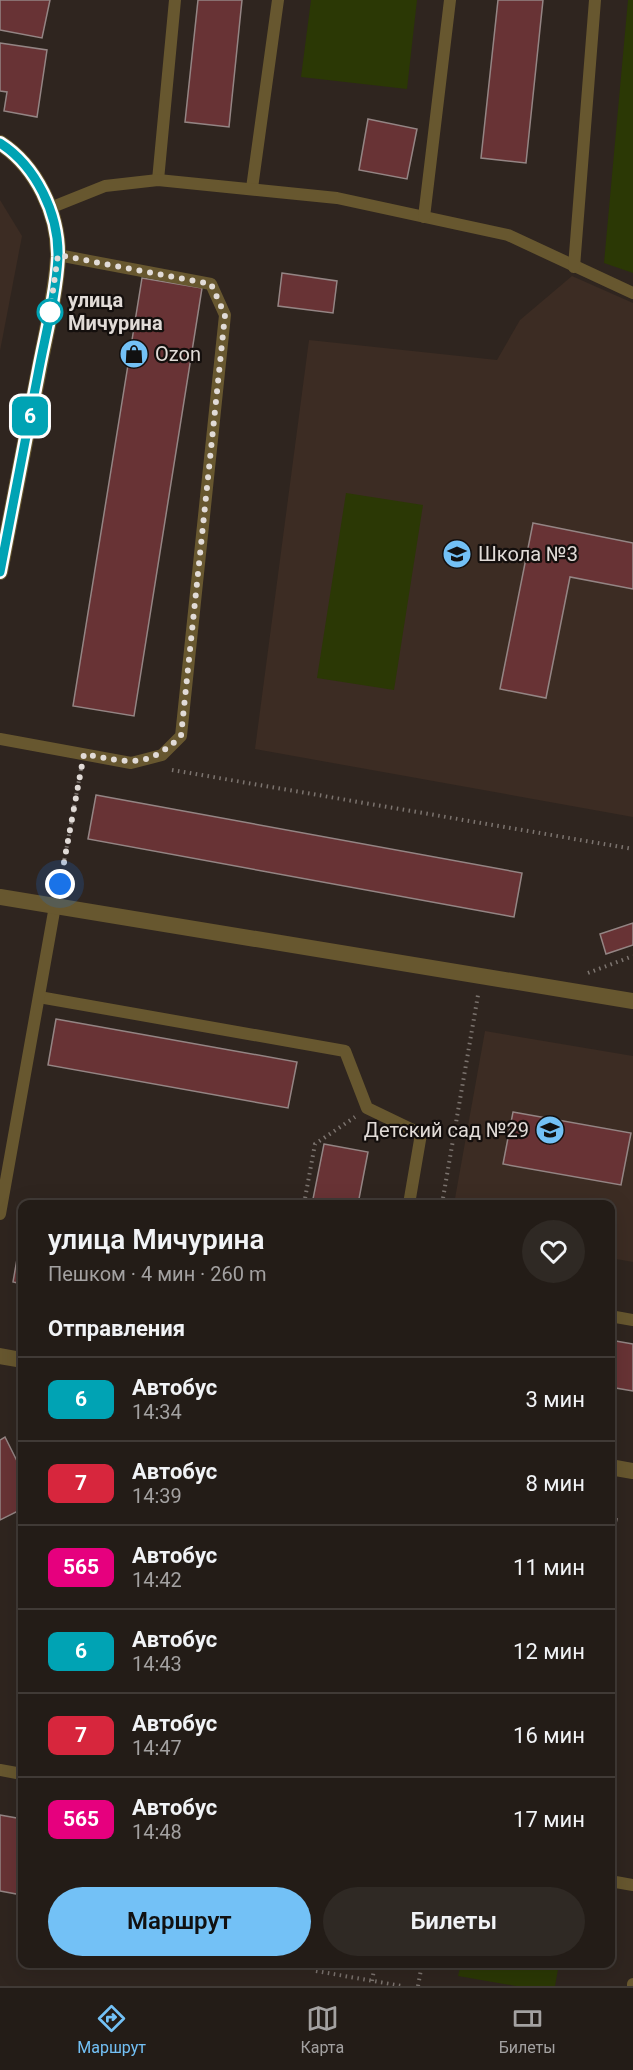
<!DOCTYPE html>
<html lang="ru">
<head>
<meta charset="utf-8">
<style>
  :root { --surface:#231c17; --page:#2f2924; --text:#f1f3f6; --muted:#a3a1a1; --line:#403a36; --accent:#73c1f6 }
  body { margin:0; font-family:Roboto,sans-serif; background:var(--page); color:var(--text); height:100vh; display:flex; flex-direction:column; font-size:22px; white-space:nowrap }
  * { box-sizing:border-box; margin:0 }
  p { font-size:20px; color:var(--muted) }
  .icon { flex:none; width:33px; height:33px; fill:none; stroke:currentColor; stroke-width:2; stroke-linecap:round; stroke-linejoin:round }
  .map { position:relative; flex:1; overflow:hidden }
  .panel { position:absolute; left:18px; top:1200px; width:597px; height:768px; display:flex; flex-direction:column; background:var(--surface); border-radius:12px; box-shadow:0 6px 24px #0002,0 0 0 2px var(--line) }
  .panel>* { flex:none }
  .badge { padding:0 12px; border-radius:9px; font-size:21px; line-height:39px }
  .you { position:absolute; width:30px; height:30px; margin:-15px; border:4px solid #fff; border-radius:50%; background:#1a73e8; box-shadow:0 0 0 9px #1a73e833 }
  .map>.badge { position:absolute; translate:-50% -50%; box-shadow:0 0 0 3px #fff }
  h2 { padding:0 30px; font-size:22px; line-height:54px }
  .round { display:grid; place-items:center; flex:none; width:63px; height:63px; border-radius:32px; background:var(--page) }
  .summary { display:flex; align-items:center; justify-content:space-between; height:102px; padding:0 30px }
  h1 { font-size:28px; font-weight:600; line-height:45px }
  .primary-button { display:flex; gap:12px; margin-top:auto; padding:12px 30px }
  .primary-button a { flex:1; height:69px; border-radius:36px; background:var(--accent); color:#111; font-size:24px; font-weight:600; line-height:69px; text-align:center }
  .primary-button a+a { background:var(--page); color:var(--text) }
  ul { padding:0; list-style:none }
  li { display:flex; align-items:center; gap:18px; height:84px; padding:0 30px; border-top:2px solid var(--line) }
  li div { flex:1 }
  li b { display:block; font-size:22px }
  li em { font-style:normal }
  li .badge { min-width:66px; font-weight:700; text-align:center }
  .tab-bar { display:flex; justify-content:space-around; align-items:center; height:84px; border-top:2px solid var(--line); background:var(--surface); font-size:16px; color:var(--muted) }
  .tab-bar a { display:grid; justify-items:center; gap:3px }
  .tab-bar .active { color:var(--accent) }
  .map>svg:first-child { display:block }
  .built { fill:#3c2c23 }
  .green { fill:#2b3805 }
  .building { fill:#683335; stroke:#948584; stroke-width:1.5 }
  .lines { fill:none; stroke-linecap:round; stroke-linejoin:round }
  .path { stroke:#7c746f; stroke-width:4; stroke-dasharray:1.5 4.5; stroke-linecap:butt }
  .service { stroke:#67572f; stroke-width:12 }
  .minor { stroke:#67572f; stroke-width:16 }
  .tertiary { stroke:#67572f; stroke-width:16 }
  .line-casing { stroke:#fff; stroke-width:14 }
  .line { stroke:#00a3b4; stroke-width:9 }
  .walk { stroke:#e1dbd7; stroke-width:6; stroke-dasharray:0 10.8 }
  .stop-dot { fill:#fff; stroke:#00a3b4; stroke-width:3 }
  .labels { text-anchor:middle; stroke-width:4.5; stroke-linejoin:round; paint-order:stroke }
  .stop-label { font-size:20px; font-weight:bold; fill:#e1dbd7; stroke:#140f0d; text-anchor:start }
  .poi-label { font-size:20px; fill:#e1dbd7; stroke:#140f0d; text-anchor:start }
</style>
</head>
<body>
<div class="map">
<svg width="633" height="1986" viewBox="0 0 633 1986">
  <rect width="100%" height="100%" fill="#2f251f"/>
  <g class="built">
    <polygon points="0,200 22,236 0,351"/>
    <polygon points="572,276 633,303 633,817 255,749 309,340 497,360 520,320"/>
    <polygon points="485,1031 633,1056 633,1262 611,1258 610,1204 454,1204"/>
  </g>
  <g class="green">
    <polygon points="311,0 417,0 407,89 301,77"/>
    <polygon points="628,0 633,0 633,273 604,263"/>
    <polygon points="346,493 423,505 394,690 317,678"/>
    <polygon points="461,1964 559,1964 555,1986 516,1986 458,1976"/>
  </g>
  <g class="building">
    <polygon points="0,0 50,0 42,38 0,30"/>
    <polygon points="198,0 242,0 229,127 185,122"/>
    <polygon points="498,0 543,0 526,163 481,158"/>
    <polygon points="0,43 47,50 37,117 4,111 7,92 0,91"/>
    <polygon points="368,119 417,129 407,179 359,170"/>
    <polygon points="282,273 337,281 333,313 278,306"/>
    <polygon points="142,278 202,288 134,716 73,706"/>
    <polygon points="533,523 633,543 633,589 570,577 546,698 500,689"/>
    <polygon points="96,795 522,873 514,917 88,839"/>
    <polygon points="633,923 633,945 606,954 600,934"/>
    <polygon points="56,1019 297,1062 288,1108 48,1065"/>
    <polygon points="513,1112 631,1133 621,1185 503,1164"/>
    <polygon points="324,1144 368,1152 358,1204 312,1204"/>
    <polygon points="21,1236 22,1237 22,1284 13,1282"/>
    <polygon points="610,1340 633,1344 633,1391 610,1387"/>
    <polygon points="5,1437 22,1471 22,1509 0,1520 0,1440"/>
    <polygon points="610,1518 617,1519 610,1552"/>
    <polygon points="0,1815 22,1819 22,1895 0,1891"/>
  </g>
  <g class="lines">
    <g class="path">
      <polyline points="172,770 633,849"/>
      <polyline points="59,889 81,769"/>
      <polyline points="588,973 633,956"/>
      <polyline points="304,1204 315,1144 355,1117"/>
      <polyline points="442,1204 478,995"/>
      <polyline points="316,1971 402,1986"/>
      <polyline points="372,1981 375,1964"/>
      <polyline points="418,1986 422,1964"/>
    </g>
    <g class="service">
      <polyline points="158,180 175,0"/>
      <polyline points="252,188 278,0"/>
      <polyline points="50,208 105,186 158,180 337,198 508,235 633,293"/>
      <polyline points="424,217 450,0"/>
      <polyline points="574,267 595,0"/>
      <polyline points="0,739 131,763 162,755 181,736 225,315 211,284 58,255"/>
      <polyline points="39,997 345,1051 367,1108 421,1134 409,1204"/>
      <polyline points="0,1214 55,906"/>
      <polyline points="610,1316 633,1320"/>
      <polyline points="0,1770 22,1774"/>
      <polyline points="610,1881 633,1885"/>
      <polyline points="633,1986 633,1984"/>
    </g>
    <g class="minor">
      <polyline points="0,897 633,1001"/>
      <polyline points="0,1356 22,1360"/>
      <polyline points="610,1467 633,1471"/>
    </g>
    <path class="tertiary" d="M0 143C36 166 59 214 58 257 56 294 46 333 39 370 26 437 13 505 0 572"/>
  </g>
  <g class="lines">
    <g class="line-casing">
      <path id="line" d="M0 143C36 166 59 214 58 257 56 296 45 336 38 374 25 440 13 506 0 572"/>
    </g>
    <use href="#line" class="line"/>
    <path class="walk" d="M50 312 58 255 211 284 225 315 181 736C146 770 128 762 84 754L60 884"/>
  </g>
  <defs>
    <g id="shop-disc" transform="scale(1.5)"><circle r="9.5" fill="#73c1f6" stroke="#140f0d"/><path d="M-5-2.5h2.3a2.7 3.5 0 0 1 5.4 0H5L5.5 6h-11ZM-1.5-2.5h3a1.5 2.3 0 0 0-3 0Z" fill="#111"/></g>
    <g id="school-disc" transform="scale(1.5)"><circle r="9.5" fill="#73c1f6" stroke="#140f0d"/><path d="M0-5L7-2L0 1L-7-2ZM-4 1L0 2.5L4 1V4Q0 6-4 4Z" fill="#111"/></g>
  </defs>
  <g fill-rule="evenodd">
    <use href="#shop-disc" x="134" y="354"/>
    <use href="#school-disc" x="457" y="554"/>
    <use href="#school-disc" x="550" y="1130"/>
  </g>
  <circle class="stop-dot" cx="50" cy="312" r="12"/>
  <g class="labels">
    <g class="stop-label">
      <text x="68" y="307">улица<tspan x="68" dy="23">Мичурина</tspan></text>
    </g>
    <g class="poi-label">
      <text x="155" y="361">Ozon</text>
      <text x="478" y="561">Школа №3</text>
      <text x="529" y="1137" text-anchor="end">Детский сад №29</text>
    </g>
  </g>
</svg>
<div class="you" style="left:60px;top:884px"></div>
<b class="badge" style="left:30px;top:416px;background:#00a3b4;color:#fff">6</b>
<section class="panel">
<div class="summary"><div><h1>улица Мичурина</h1><p>Пешком · 4 мин · 260 m</p></div><a class="round"><svg class="icon" aria-label="heart" viewBox="0 0 24 24"><path d="M12 20l-8-8c-3-5 5-10 8-4 3-6 11-1 8 4z"/></svg></a></div>
<h2>Отправления</h2>
<ul>
<li><span class="badge" style="background:#00a3b4;color:#fff">6</span><div><b>Автобус</b><p>14:34</p></div><em>3 мин</em></li>
<li><span class="badge" style="background:#d7263d;color:#fff">7</span><div><b>Автобус</b><p>14:39</p></div><em>8 мин</em></li>
<li><span class="badge" style="background:#e6007e;color:#fff">565</span><div><b>Автобус</b><p>14:42</p></div><em>11 мин</em></li>
<li><span class="badge" style="background:#00a3b4;color:#fff">6</span><div><b>Автобус</b><p>14:43</p></div><em>12 мин</em></li>
<li><span class="badge" style="background:#d7263d;color:#fff">7</span><div><b>Автобус</b><p>14:47</p></div><em>16 мин</em></li>
<li><span class="badge" style="background:#e6007e;color:#fff">565</span><div><b>Автобус</b><p>14:48</p></div><em>17 мин</em></li>
</ul>
<div class="primary-button"><a>Маршрут</a><a>Билеты</a></div>
</section>
</div>
<nav class="tab-bar">
<a class="active"><svg class="icon" aria-label="directions" viewBox="0 0 24 24"><path d="M12 3l9 9-9 9-9-9zM9 14v-3h6M13 9l2 2-2 2"/></svg>Маршрут</a>
<a><svg class="icon" aria-label="map" viewBox="0 0 24 24"><path d="M3 6l6-2 6 2 6-2v14l-6 2-6-2-6 2zM9 4v14M15 6v14"/></svg>Карта</a>
<a><svg class="icon" aria-label="tickets" viewBox="0 0 24 24"><path d="M3 7h18v10H3zM15 7v10"/></svg>Билеты</a>
</nav>
</body>
</html>
